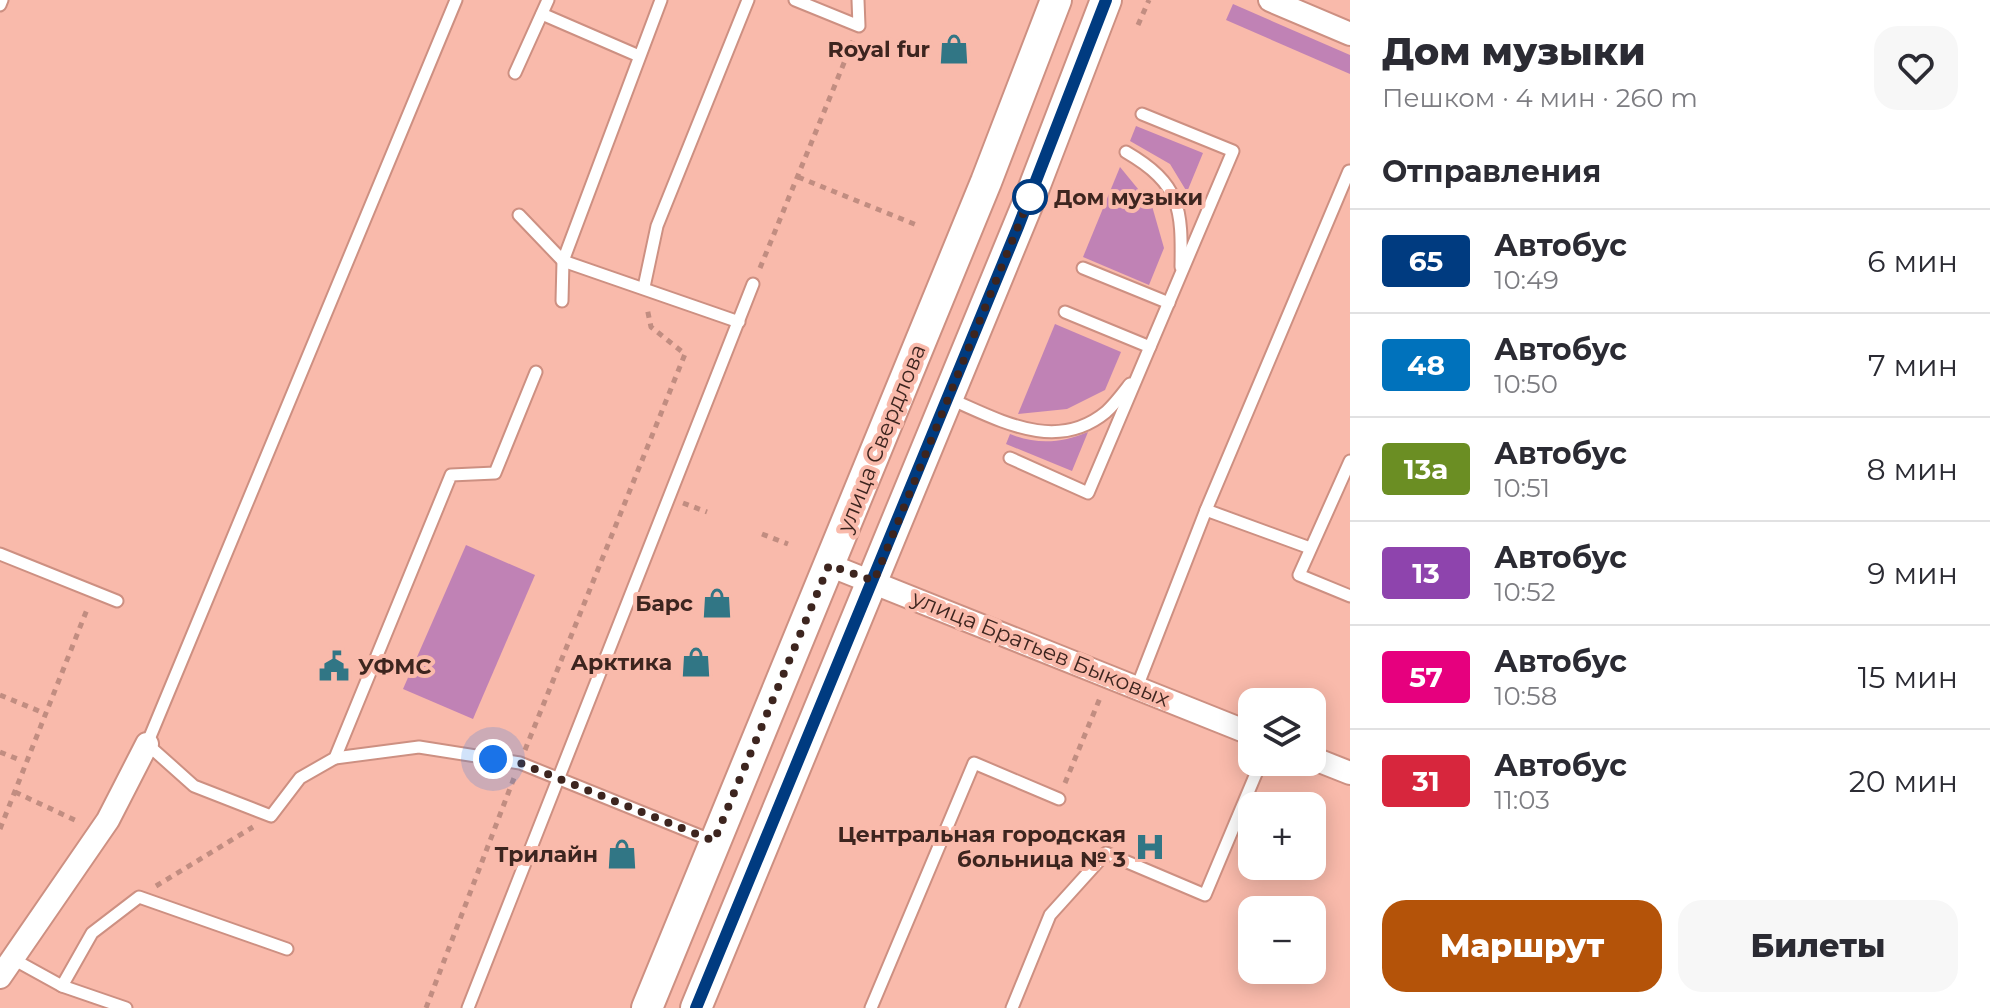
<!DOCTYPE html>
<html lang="ru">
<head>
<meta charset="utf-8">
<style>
  :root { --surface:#fff; --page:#f7f7f7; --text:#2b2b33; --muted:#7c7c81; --line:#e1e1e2; --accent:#b45309 }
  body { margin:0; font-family:Montserrat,sans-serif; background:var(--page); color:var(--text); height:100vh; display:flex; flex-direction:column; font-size:30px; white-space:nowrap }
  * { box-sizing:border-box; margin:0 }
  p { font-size:26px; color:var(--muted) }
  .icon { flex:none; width:44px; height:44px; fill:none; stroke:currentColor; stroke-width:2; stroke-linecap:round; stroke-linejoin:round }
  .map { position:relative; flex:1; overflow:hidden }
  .drawer { display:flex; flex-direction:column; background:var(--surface); width:640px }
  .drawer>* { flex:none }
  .badge { padding:0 16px; border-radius:6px; font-size:28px; line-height:52px }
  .controls { position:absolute; left:1238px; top:688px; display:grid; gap:16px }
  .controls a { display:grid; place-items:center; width:88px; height:88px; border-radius:16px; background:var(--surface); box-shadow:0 4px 20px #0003; font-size:40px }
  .you { position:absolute; width:40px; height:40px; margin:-20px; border:6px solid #fff; border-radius:50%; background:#1a73e8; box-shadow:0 0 0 12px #1a73e833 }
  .map>.badge { position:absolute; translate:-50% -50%; box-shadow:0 0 0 4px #fff }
  h2 { padding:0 32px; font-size:30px; line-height:72px }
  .round { display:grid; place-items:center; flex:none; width:84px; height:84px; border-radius:24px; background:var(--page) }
  .head { display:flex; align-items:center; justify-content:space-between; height:136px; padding:0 32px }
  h1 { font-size:38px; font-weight:800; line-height:60px }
  .action { display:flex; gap:16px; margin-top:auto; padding:16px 32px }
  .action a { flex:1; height:92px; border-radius:24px; background:var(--accent); color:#fff; font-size:32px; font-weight:800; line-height:92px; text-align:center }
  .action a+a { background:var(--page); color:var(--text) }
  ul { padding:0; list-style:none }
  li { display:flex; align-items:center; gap:24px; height:104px; padding:0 32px; border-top:2px solid var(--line) }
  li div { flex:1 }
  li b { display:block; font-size:30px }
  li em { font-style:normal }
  li .badge { min-width:88px; font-weight:700; text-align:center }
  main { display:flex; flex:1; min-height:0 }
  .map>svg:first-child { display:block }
  .green { fill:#c082b5 }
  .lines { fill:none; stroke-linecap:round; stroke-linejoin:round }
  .service-casing { stroke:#cd9082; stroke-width:15 }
  .minor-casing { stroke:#cd9082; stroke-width:26 }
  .secondary-casing { stroke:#cd9082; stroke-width:34 }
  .path { stroke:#c18d81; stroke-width:5; stroke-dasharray:6 6; stroke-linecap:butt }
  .service { stroke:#fff; stroke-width:11 }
  .minor { stroke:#fff; stroke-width:22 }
  .secondary { stroke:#fff; stroke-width:30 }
  .line-casing { stroke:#fff; stroke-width:18 }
  .line { stroke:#003b80; stroke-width:12 }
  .walk { stroke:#3d251f; stroke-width:8; stroke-dasharray:0 14.4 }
  .stop-dot { fill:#fff; stroke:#003b80; stroke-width:4 }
  .labels { text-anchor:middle; stroke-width:8; stroke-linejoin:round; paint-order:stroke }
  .poi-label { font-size:22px; font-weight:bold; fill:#3d251f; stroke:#f9baab; text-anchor:end }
  .stop-label { font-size:22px; font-weight:bold; fill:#3d251f; stroke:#f9baab; text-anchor:start }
  .street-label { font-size:22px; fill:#3d251f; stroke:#f9baab }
</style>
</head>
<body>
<main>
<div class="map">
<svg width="1350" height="1008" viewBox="0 0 1350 1008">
  <rect width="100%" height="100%" fill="#f9baab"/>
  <g class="green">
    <polygon points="1233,4 1350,55 1350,74 1226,20"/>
    <polygon points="1136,126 1203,153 1187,192 1170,164 1130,141"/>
    <polygon points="1120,167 1152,206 1164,248 1149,285 1083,257"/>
    <polygon points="1055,324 1121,352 1105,390 1067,409 1018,414"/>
    <path d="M1088 432 1072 471 1006 444 1010 434C1037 445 1062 443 1088 432Z"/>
    <polygon points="466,545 535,575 473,719 403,689"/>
  </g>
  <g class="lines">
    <g class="service-casing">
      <g id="service">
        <polyline points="456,0 147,744 194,786 271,816 300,778 335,758 451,475 495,473 536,372"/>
        <polyline points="795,0 859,26 858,0"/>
        <polyline points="0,5 2,0"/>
        <polyline points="542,14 639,56"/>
        <polyline points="515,73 548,0"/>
        <path d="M1126 152C1181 184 1182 209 1181 267"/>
        <polyline points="519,215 563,261 739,322"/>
        <polyline points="1083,268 1169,303"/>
        <polyline points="644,287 657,226 748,0"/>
        <polyline points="562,301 563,261 661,0"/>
        <polyline points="1065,312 1150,347"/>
        <path d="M948 398C998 419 1055 454 1106 412 1115 404 1123 393 1130 384"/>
        <polyline points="1010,458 1088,493 1233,151 1142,114"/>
        <polyline points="1350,461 1299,575 1350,596"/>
        <polyline points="1206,510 1310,548"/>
        <polyline points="0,554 117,601"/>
        <polyline points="1137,687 1206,510 1349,171"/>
        <polyline points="335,758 419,747 520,763 713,841"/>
        <polyline points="13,959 62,986 126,1008"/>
        <polyline points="62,986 92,933 139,897 287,949"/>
        <polyline points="468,1008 753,284"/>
        <polyline points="871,1008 974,763 1059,799"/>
        <polyline points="1012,1008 1050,915 1106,853 1205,895 1260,764"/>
      </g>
    </g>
    <g class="minor-casing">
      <g id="minor">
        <polyline points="1270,0 1350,34"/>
        <polyline points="829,565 1252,734"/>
        <polyline points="1312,758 1350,773"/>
        <polyline points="0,977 108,820 147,744"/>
      </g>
    </g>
    <g class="secondary-casing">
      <g id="secondary">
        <polyline points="647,1008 986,182 1056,0"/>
        <polyline points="696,1008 1030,198 1106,0"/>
      </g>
    </g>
    <g class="path">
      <polyline points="1138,25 1149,0"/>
      <polyline points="798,177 919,226"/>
      <polyline points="760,268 853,41"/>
      <polyline points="683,503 707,512"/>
      <polyline points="762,534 788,544"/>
      <polyline points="0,695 39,711"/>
      <polyline points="525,750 685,354 651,327 647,308"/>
      <polyline points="0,752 20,760"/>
      <polyline points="1065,783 1100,698"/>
      <polyline points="15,792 79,822"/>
      <polyline points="0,829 88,607"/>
      <polyline points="156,886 253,827"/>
      <polyline points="426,1008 514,778"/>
    </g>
    <use href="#service" class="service"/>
    <use href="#minor" class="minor"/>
    <use href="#secondary" class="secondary"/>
  </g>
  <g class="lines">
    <g class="line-casing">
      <polyline id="line" points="696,1008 1018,227 1106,0"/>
    </g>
    <use href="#line" class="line"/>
    <polyline class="walk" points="493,759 520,763 714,841 829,565 874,581 1030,197"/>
  </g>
  <defs>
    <g id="shop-bare" transform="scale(2.4)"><path d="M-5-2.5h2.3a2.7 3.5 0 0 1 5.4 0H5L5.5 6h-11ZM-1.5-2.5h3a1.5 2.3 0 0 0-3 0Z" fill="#317685" stroke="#f9baab" stroke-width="2.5" paint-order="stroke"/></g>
    <g id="civic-bare" transform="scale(2.4)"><path d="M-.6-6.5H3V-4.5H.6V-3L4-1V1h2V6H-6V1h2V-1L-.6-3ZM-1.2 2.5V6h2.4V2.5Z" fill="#317685" stroke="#f9baab" stroke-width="2.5" paint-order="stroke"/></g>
    <g id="hospital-bare" transform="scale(2.4)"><path d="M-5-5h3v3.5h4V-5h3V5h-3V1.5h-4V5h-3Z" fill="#317685" stroke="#f9baab" stroke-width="2.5" paint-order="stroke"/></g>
  </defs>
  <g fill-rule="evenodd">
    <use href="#shop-bare" x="954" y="49"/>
    <use href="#shop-bare" x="717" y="603"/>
    <use href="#shop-bare" x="696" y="662"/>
    <use href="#civic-bare" x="334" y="666"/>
    <use href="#hospital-bare" x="1150" y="847"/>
    <use href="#shop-bare" x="622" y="854"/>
  </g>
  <circle class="stop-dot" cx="1030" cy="197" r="16"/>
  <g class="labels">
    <g class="poi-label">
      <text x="930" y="57">Royal fur</text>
      <text x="693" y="611">Барс</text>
      <text x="672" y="670">Арктика</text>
      <text x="358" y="674" text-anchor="start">УФМС</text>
      <text x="1126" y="842">Центральная городская<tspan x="1126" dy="25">больница № 3</tspan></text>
      <text x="598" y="862">Трилайн</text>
    </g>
    <g class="stop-label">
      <text x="1054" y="205">Дом музыки</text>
    </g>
    <g class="street-label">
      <text transform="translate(881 438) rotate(-68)" y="8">улица Свердлова</text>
      <text transform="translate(1041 648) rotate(22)" y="8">улица Братьев Быковых</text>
    </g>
  </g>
</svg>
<div class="controls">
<a><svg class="icon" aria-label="layers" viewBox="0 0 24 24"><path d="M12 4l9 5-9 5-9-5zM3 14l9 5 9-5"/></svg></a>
<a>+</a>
<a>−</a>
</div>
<div class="you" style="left:493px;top:759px"></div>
</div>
<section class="drawer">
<div class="head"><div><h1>Дом музыки</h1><p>Пешком · 4 мин · 260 m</p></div><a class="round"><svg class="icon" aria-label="heart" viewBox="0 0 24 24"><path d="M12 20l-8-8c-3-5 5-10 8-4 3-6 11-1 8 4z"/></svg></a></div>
<h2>Отправления</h2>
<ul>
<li><span class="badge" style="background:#003b80;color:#fff">65</span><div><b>Автобус</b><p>10:49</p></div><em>6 мин</em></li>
<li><span class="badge" style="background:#0072bc;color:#fff">48</span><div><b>Автобус</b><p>10:50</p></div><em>7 мин</em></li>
<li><span class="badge" style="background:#6b8e23;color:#fff">13а</span><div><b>Автобус</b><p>10:51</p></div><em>8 мин</em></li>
<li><span class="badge" style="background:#8e44ad;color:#fff">13</span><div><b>Автобус</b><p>10:52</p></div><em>9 мин</em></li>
<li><span class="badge" style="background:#e6007e;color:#fff">57</span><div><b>Автобус</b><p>10:58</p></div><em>15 мин</em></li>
<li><span class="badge" style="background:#d7263d;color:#fff">31</span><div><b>Автобус</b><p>11:03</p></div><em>20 мин</em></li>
</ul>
<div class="action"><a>Маршрут</a><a>Билеты</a></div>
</section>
</main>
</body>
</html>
